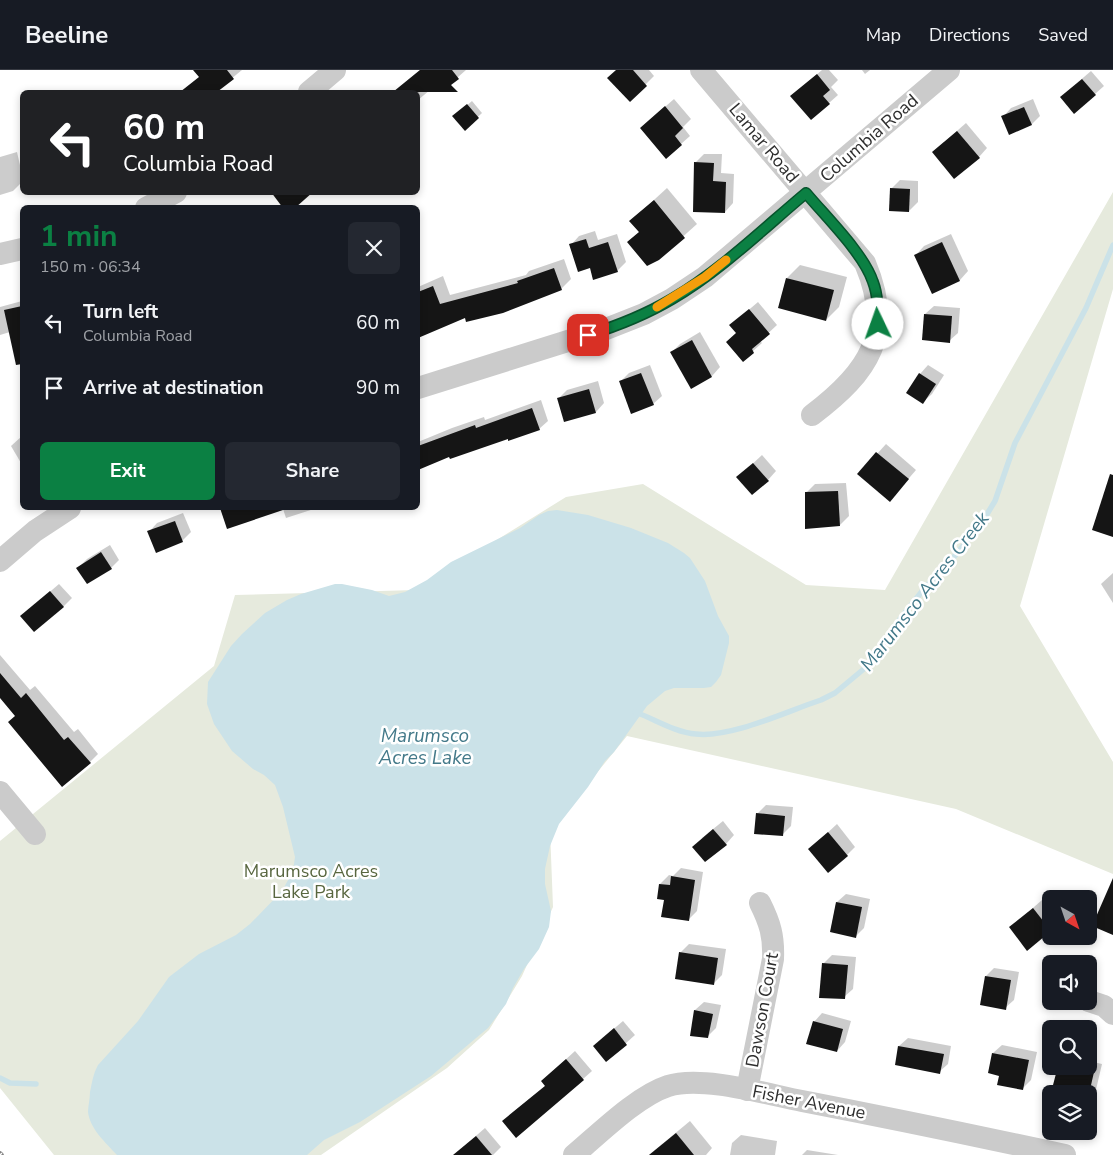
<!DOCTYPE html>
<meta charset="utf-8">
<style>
body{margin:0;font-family:"Nunito Sans",sans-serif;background:#242831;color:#f1f3f6;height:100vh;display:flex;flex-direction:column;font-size:19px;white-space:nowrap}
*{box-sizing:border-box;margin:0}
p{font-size:16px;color:#9ea1a6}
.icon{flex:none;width:28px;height:28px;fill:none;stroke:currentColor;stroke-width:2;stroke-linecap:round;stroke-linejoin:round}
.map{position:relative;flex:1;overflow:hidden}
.side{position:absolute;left:20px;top:135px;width:400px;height:305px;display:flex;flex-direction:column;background:#171b24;border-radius:8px;box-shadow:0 2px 8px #0003}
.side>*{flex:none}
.hud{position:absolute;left:20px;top:20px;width:400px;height:105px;border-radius:8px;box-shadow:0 2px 8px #0003;background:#202124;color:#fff;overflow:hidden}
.needle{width:32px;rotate:140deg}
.buttons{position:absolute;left:1042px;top:820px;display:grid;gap:10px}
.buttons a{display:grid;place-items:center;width:55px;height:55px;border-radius:8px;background:#171b24;box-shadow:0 2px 8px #0003;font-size:25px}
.pin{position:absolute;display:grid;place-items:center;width:42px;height:42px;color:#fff;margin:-21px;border-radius:10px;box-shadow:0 2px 8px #0006}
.me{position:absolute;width:55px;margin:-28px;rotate:357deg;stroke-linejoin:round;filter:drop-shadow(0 0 4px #0008)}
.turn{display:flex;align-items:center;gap:18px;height:105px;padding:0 20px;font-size:22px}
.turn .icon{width:65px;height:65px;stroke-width:2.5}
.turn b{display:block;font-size:35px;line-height:42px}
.round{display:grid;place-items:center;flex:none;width:52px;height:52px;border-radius:8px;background:#242831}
.overview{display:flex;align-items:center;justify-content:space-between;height:85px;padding:0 20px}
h1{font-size:30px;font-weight:700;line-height:38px;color:#0b8043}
.action{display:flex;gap:10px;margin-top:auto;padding:10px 20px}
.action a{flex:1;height:58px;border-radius:8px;background:#0b8043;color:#fff;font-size:20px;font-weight:700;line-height:58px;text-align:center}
.action a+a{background:#242831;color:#f1f3f6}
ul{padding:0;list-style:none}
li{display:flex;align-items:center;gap:15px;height:65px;padding:0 20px}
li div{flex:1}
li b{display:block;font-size:19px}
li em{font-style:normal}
header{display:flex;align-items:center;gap:30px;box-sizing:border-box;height:70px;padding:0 25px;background:#171b24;border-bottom:1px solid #363941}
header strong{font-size:24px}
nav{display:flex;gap:28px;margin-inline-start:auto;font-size:18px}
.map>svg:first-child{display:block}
.green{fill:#e6eadd}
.water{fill:#cbe2e8}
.shadow{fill:#0003}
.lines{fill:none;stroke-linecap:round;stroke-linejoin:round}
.stream{stroke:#cbe2e8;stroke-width:5.5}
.building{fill:#151515}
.minor{stroke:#cbcbcb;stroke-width:22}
.rail-casing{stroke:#838383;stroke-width:5.5}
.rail{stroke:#fff;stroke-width:4;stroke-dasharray:11;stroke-linecap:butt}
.route-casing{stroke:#07532c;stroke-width:12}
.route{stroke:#0b8043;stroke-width:9}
.slow{stroke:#f59e0b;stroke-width:9}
.labels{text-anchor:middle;stroke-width:5;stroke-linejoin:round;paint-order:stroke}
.street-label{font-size:18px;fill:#2e2e2e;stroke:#fff}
.park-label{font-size:18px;fill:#58663f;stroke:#fff}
.water-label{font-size:19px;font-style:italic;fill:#437989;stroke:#fff}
</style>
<header>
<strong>Beeline</strong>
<nav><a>Map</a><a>Directions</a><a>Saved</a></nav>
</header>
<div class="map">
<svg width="1113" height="1085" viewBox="0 0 1113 1085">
<rect width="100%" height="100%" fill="#fff"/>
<path class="green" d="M1113,122V219L1020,536L1113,692V804L956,739L627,666L550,760L553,837L522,906L489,960L447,998L321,1085H54L0,1018V771L214,596L235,525L416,520L566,427L643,414L806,515L885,520Z"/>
<path class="water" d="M557,440L588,445L631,458L668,473L684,483L690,488L705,511L718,546L729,566V573L721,605L716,612L711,617L704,618H674L665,621L647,636L614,682L605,691L588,717L559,754L550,776L545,799V814L551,841L549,857L539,879L524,899L513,918L506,934L488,958L431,1006L360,1052L324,1070L307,1085H117C106,1073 90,1059 88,1042C88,1036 90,1029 90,1022C92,1013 93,1004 98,995L138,951L169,907L199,884L236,865L250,854L282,821L293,801L295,787L283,737L275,715L264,705L253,699L232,681L214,654L207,634L208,612L231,576L242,564L265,543L287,530L301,524L335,514H342L372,520L389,526L405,522L427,510L451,492L520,458L539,445L548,441Z"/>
<g class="shadow">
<path d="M207,0H242L215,22H198L191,15Z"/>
<path d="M420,0H466L441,22L436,15L418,30V22H393Z"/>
<path d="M617,0H649L654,6L630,30Z"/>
<path d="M822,0H829L838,10L831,17L838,25L829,33L801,18Z"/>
<path d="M862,0H870L865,4Z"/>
<path d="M1091,1L1104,16L1095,24L1070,19Z"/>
<path d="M674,29L691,49L683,57L690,66L681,74L650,50Z"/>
<path d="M1033,29L1040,46L1032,54L1010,64L1003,47L1011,38Z"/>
<path d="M472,31L482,43L465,59L458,43Z"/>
<path d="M966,53L987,78L979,87L933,82Z"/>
<path d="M17,82L22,104V112L13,121L0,125V87Z"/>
<path d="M704,84H722L721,103L734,104L733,133L725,142L696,92Z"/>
<path d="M900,110L918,111V132L909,141L891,119Z"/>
<path d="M667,118L697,154L658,189L631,151Z"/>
<path d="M595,161L598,170L617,164L626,192L617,201L591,197L571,175L579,166Z"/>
<path d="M951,164L968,201L960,210L933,222L916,185L924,176Z"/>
<path d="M564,189L571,209L561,219L466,247L418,266V217L443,206L450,225L526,205L529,201Z"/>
<path d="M800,195L847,207L839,237L826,250L787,208Z"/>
<path d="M22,231V266L12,268L10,262L0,265V237Z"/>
<path d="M758,232L777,255L760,271L762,273L743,290L737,262L731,255Z"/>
<path d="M934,236L960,238L958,263L949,271L925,244Z"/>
<path d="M700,262L720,297L712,306L692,317L672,282L680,274Z"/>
<path d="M650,295L662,326L653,334L620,312L629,303Z"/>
<path d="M928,295L944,305L932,324L923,332L920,304Z"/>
<path d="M598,311L604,333L596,342L565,350L558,329L567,320Z"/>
<path d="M541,330L548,351L539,359L450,386L418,399V372L452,358L484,347L485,350Z"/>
<path d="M22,366V392L21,393L11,376Z"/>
<path d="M886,374L916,400L898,421L859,404Z"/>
<path d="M762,385L776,401L768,410L747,399Z"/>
<path d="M846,413L849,446L840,455L806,423L815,414Z"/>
<path d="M221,438H317L286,448L283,439L227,457Z"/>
<path d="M183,443L191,462L182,471L149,462L157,453Z"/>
<path d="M110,475L119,490L111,498H78L87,489Z"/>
<path d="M1113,503V533L1101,514Z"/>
<path d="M59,514L72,528L63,537L31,538Z"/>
<path d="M0,585L30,620L35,616L74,662L78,659L98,684L90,692L16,645L0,626Z"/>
<path d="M766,735L793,737L791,756L782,765L757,744Z"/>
<path d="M723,751L734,765L726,774L702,768Z"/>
<path d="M837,754L855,777L847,785L810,779Z"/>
<path d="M681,798L703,802L697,841L688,850L665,829L658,828L660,814L669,805L673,806Z"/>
<path d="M846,824L870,829L864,858L856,866L831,861L837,832Z"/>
<path d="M1042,830L1051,841V860L1028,879L1011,857Z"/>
<path d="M689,874L726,879L722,905L713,914L680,883Z"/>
<path d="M832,885L856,887L853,919L844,927L823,894Z"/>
<path d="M994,898L1019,902L1014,930L1005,938L986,906Z"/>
<path d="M704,932L721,935L716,958L707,967L692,965L695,940Z"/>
<path d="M822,943L851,951L845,972L837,981L814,952Z"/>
<path d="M623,951L635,965L606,991L603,968Z"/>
<path d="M908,968L951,976L948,994L939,1002L896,994L899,976Z"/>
<path d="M1002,975L1037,982L1031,1010L1022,1019L1000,1005L993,983Z"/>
<path d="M575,981L592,1001L583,1009L512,1043L546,1015L542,1011Z"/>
<path d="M1089,991L1102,994L1095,1024L1089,1031V1024L1065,1017L1059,996H1089Z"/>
<path d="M690,1051L712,1078L706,1085H649Z"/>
<path d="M485,1058L501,1077L493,1085H454Z"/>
<path d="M741,1065L777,1071L775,1085H730L732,1073Z"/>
<path d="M807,1080L838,1085H802Z"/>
</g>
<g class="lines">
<g class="stream">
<path d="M635,642C655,649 674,662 696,664C732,668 787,641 821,630L835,623L871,593L900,549L923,520L953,488L981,454L995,431L1015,373L1086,238L1113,175"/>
<path d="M0,1008L10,1013L36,1014"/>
</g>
</g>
<g class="building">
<path d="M193,0H227L234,9L217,22H180L199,7Z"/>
<path d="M420,0H452L459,9L451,15L458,22H393Z"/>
<path d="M616,0H633L647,16L630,32L607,8Z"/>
<path d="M817,4L830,20L823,26L830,34L811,50L790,26Z"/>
<path d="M1082,9L1096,25L1074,44L1060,27Z"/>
<path d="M467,34L479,48L465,61L452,46Z"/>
<path d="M665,36L683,58L675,66L682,75L666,89L640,58Z"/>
<path d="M1024,37L1032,55L1009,65L1001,46Z"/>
<path d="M957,61L980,88L954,109L932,82Z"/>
<path d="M694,92L714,93L713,111L726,112L725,143L693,142Z"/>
<path d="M890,118L910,119L909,142L889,141Z"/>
<path d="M271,122H313L295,138H283Z"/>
<path d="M654,130L685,168L659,190L647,196L627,172L639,162L629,151Z"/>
<path d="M586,169L589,178L608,172L618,202L593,210L590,198L578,202L569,174Z"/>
<path d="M942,172L960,211L932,224L914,185Z"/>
<path d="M554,198L562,220L503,243L466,252L465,248L418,268V222L433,216L440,234L518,213L517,211Z"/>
<path d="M786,208L834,220L826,251L778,238Z"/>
<path d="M22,236V294L16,295L4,240Z"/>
<path d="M749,239L770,264L752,279L754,283L743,292L726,272L736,263L729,255Z"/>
<path d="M924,244L952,246L950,273L922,270Z"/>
<path d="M692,270L712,307L691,319L670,282Z"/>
<path d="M641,303L654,335L631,344L619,311Z"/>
<path d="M919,303L936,314L923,334L906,323Z"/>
<path d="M589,319L596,343L564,352L557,328Z"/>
<path d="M532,338L540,360L508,371V369L450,389L449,387L418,400V376L475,355L476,358Z"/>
<path d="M876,382L909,409L890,432L857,404Z"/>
<path d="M753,393L769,411L752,425L736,407Z"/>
<path d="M1110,404L1113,405V467L1092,460Z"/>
<path d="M838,421L840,456L805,459V422Z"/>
<path d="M220,438H283V440L227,459Z"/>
<path d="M175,451L183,472L156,483L147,461Z"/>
<path d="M101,482L112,499L87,514L76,498Z"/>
<path d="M50,521L64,537L34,562L20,546Z"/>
<path d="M0,603L21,628L26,623L64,670L68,667L91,693L62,717L8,652L15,646L0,628Z"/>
<path d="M756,743L785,746L783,766L754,764Z"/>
<path d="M713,759L727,775L705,792L692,777Z"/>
<path d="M828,762L848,786L828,803L808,779Z"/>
<path d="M671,806L695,810L689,851L661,847L664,830L657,829L659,814L670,815Z"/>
<path d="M1113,808V865L1092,856Z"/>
<path d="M836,832L862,837L856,868L830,862Z"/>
<path d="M1033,838L1051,861L1027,881L1009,857Z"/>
<path d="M679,882L718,888L714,915L675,909Z"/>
<path d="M822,893L848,895L845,929L819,928Z"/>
<path d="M985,906L1011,910L1006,940L980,935Z"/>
<path d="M694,940L713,944L708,968L690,966Z"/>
<path d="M813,951L843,959L837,982L806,974Z"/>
<path d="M614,958L627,975L606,992L593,976Z"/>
<path d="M898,976L944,984L940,1004L895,995Z"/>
<path d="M992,983L1029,990L1023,1020L997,1015L999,1006L988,1003Z"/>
<path d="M566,989L584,1010L516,1068L502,1051L545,1016L541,1011Z"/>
<path d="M1058,996H1069L1094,1002L1089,1024H1062L1064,1018L1053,1015Z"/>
<path d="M676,1063L694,1085H649Z"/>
<path d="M476,1066L492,1085H453Z"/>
</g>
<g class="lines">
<g class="minor">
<path d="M701,0L865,193C895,264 869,302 812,345"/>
<path d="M309,22L335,0"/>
<path d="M146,138L176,122"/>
<path d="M0,184L22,179"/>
<path d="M418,318L606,259L644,244L672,229L705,207L949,0"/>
<path d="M0,491L35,461L70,438"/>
<path d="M0,722L35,764"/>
<path d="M1089,931L1104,936L1113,944"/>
<path d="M747,1020L773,889C774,866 770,853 760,833"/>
<path d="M574,1085C599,1064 637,1026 668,1016C701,1005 766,1024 802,1031C890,1048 977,1066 1065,1085"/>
</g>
<g class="rail-casing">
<path id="rail" d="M0,1084L1,1085"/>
</g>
<use href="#rail" class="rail"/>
</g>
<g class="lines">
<g class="route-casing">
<path id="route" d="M588,265C617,256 645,245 672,229C720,201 763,159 806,123C826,147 864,184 873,212C878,225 878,240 878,254"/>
</g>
<use href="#route" class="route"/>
<path class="slow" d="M657,237L705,207L726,190"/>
</g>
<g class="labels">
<g class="street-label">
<text transform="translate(869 68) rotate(-41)" y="6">Columbia Road</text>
<text transform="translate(764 73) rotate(50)" y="6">Lamar Road</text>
<text transform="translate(762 940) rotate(-80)" y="6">Dawson Court</text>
<text transform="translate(809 1032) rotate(11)" y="6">Fisher Avenue</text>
</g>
<g class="park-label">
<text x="311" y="807">Marumsco Acres<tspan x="311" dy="21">Lake Park</tspan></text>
</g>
<g class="water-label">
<text transform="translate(924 521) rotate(-52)" y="7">Marumsco Acres Creek</text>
<text x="425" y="672">Marumsco<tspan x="425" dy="22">Acres Lake</tspan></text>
</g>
</g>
</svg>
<div class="buttons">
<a><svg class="needle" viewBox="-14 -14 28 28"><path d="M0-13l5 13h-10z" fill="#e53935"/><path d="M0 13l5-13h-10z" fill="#9ea1a6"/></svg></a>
<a><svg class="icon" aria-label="sound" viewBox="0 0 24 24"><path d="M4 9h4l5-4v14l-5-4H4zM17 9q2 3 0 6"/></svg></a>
<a><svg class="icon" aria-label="search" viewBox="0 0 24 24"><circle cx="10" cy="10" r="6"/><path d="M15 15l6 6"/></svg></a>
<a><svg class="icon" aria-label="layers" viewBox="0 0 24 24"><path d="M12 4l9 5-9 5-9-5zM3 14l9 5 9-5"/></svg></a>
</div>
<div class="pin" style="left:588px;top:265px;background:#d93025"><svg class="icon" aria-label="arrive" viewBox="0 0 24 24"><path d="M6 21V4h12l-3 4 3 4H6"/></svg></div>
<svg class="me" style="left:878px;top:254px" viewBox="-20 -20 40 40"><circle r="19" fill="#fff"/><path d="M0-13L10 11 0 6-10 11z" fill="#0b8043"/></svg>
<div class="hud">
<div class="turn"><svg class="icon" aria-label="left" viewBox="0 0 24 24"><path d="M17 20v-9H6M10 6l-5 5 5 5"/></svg><div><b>60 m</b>Columbia Road</div></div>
</div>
<section class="side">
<div class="overview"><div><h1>1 min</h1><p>150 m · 06:34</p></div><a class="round"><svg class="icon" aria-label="close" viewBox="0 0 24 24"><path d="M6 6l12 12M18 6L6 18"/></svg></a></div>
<ul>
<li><svg class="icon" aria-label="left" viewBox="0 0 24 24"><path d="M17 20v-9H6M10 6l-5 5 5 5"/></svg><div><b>Turn left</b><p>Columbia Road</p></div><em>60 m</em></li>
<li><svg class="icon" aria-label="arrive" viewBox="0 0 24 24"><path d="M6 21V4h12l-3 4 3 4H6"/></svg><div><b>Arrive at destination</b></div><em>90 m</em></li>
</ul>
<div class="action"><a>Exit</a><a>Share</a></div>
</section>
</div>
